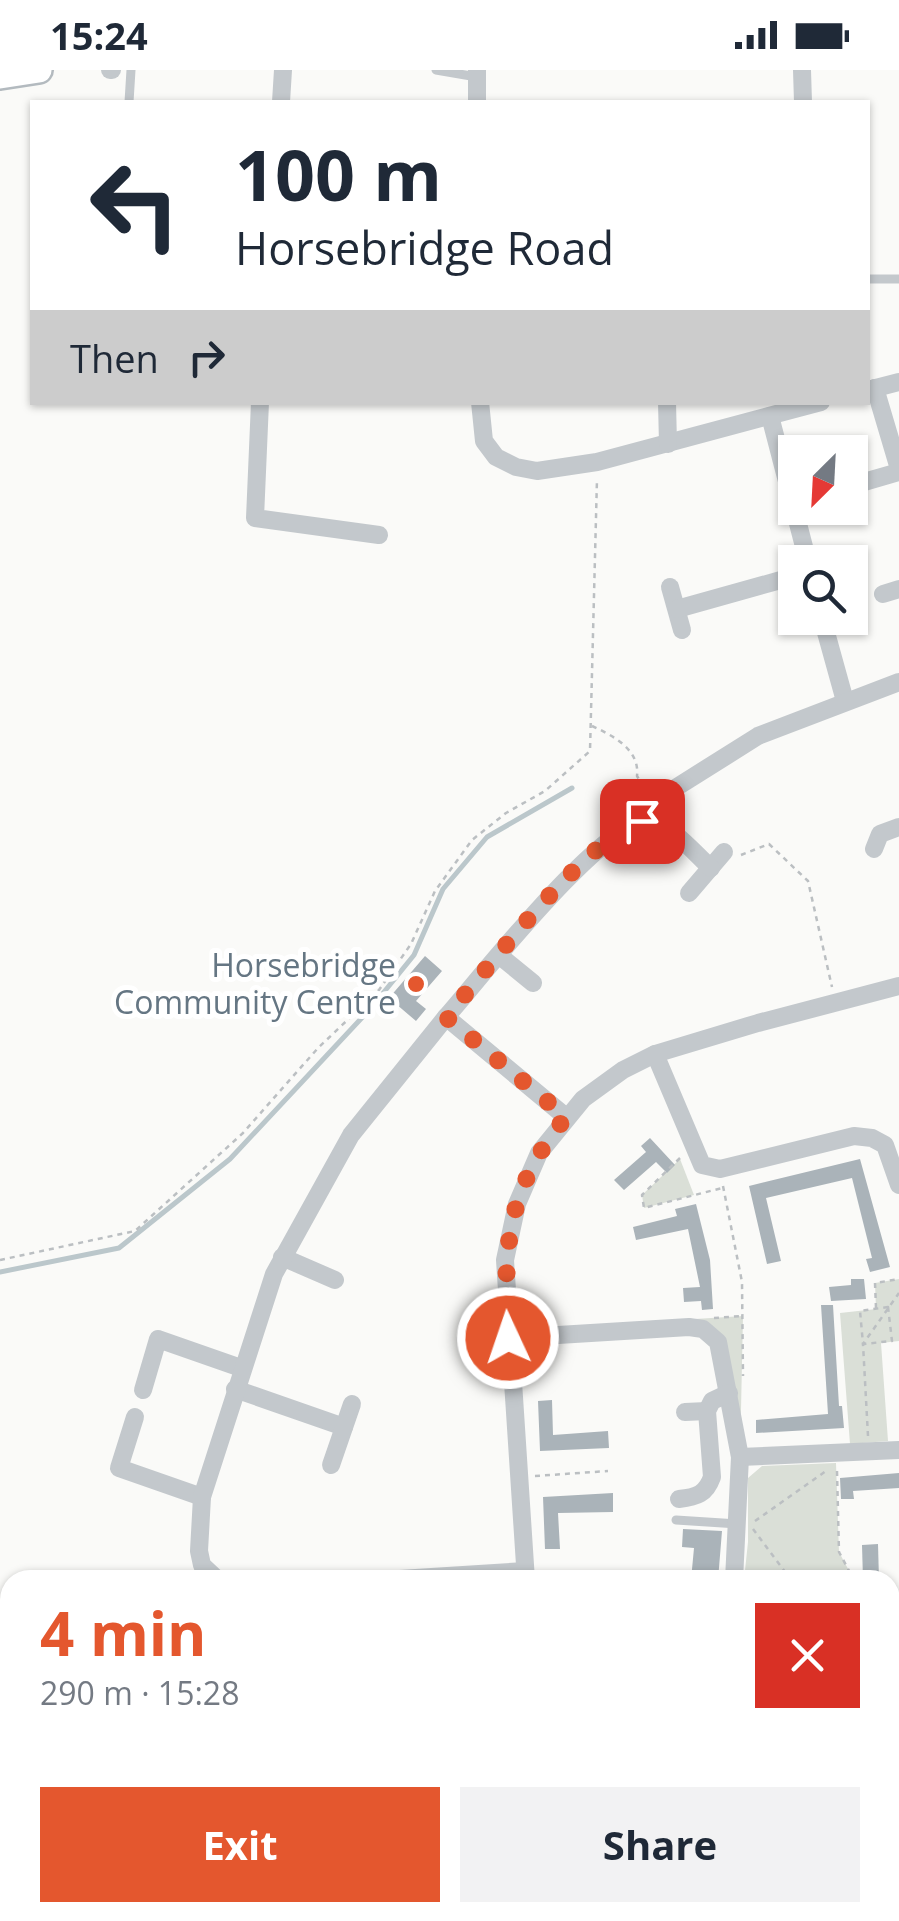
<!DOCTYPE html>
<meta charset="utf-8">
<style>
body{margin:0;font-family:"Open Sans",sans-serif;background:#f2f2f3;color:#1f2937;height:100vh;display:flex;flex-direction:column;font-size:38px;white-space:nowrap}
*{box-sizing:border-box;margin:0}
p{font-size:32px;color:#747a83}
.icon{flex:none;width:55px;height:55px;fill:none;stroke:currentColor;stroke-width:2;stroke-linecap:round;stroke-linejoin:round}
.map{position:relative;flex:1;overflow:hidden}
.details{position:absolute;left:0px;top:1500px;width:900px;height:352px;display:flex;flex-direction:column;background:#fff;border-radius:30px 30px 0 0;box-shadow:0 2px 8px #0004}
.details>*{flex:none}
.banner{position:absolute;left:30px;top:30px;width:840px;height:305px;border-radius:0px;box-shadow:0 2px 8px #0004;background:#fff;color:#1f2937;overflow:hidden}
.needle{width:65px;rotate:204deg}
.tools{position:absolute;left:778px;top:365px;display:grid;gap:20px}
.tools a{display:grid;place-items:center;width:90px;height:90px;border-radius:0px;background:#fff;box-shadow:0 2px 8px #0004;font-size:50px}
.pin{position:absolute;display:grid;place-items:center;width:85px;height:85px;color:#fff;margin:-42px;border-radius:20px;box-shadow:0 5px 15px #0006}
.me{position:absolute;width:110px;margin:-55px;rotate:357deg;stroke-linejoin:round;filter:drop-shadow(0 0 8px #0008)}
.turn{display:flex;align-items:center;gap:35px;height:210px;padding:0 40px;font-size:45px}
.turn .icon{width:130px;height:130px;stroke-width:2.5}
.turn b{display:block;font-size:70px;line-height:85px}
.then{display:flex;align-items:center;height:95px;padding:0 40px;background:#0003;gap:20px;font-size:38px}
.round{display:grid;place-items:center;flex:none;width:105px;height:105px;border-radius:0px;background:#f2f2f3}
.head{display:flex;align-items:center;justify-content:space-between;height:170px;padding:0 40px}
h1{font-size:60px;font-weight:700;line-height:75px;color:#e4572e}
.button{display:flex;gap:20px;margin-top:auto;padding:20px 40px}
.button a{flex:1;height:115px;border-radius:0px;background:#e4572e;color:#fff;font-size:40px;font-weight:700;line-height:115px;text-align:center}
.button a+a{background:#f2f2f3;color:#1f2937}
.status{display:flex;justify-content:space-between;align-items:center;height:70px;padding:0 50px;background:#fff;direction:ltr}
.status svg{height:28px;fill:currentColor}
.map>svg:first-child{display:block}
.green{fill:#dadfd7}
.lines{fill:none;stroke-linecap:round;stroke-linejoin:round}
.stream{stroke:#bbc7cb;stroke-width:5}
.building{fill:#aab3b9}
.secondary-casing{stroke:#b3babf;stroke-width:30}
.path{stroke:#bbbfc2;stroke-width:2.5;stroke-dasharray:5 5;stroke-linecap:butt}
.service{stroke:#c3c8cc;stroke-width:9}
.minor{stroke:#c3c8cc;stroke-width:18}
.secondary{stroke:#fff;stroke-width:25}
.route{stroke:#e4572e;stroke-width:18;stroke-dasharray:0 32.4}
.poi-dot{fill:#e4572e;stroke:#fff;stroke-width:4}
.labels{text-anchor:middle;stroke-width:10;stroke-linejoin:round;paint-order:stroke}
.poi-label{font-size:32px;fill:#657683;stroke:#fff;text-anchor:end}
</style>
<div class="status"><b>15:24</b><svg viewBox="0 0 49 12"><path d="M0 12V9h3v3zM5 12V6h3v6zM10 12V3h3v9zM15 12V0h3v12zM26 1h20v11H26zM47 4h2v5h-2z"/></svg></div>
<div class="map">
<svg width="899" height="1851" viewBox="0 0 899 1851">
<rect width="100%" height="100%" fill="#fafaf8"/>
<g class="green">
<path d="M680,1089L694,1125L644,1138L642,1125Z"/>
<path d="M899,1209V1271L881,1273L888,1371L850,1374L840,1243L876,1239L875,1213Z"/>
<path d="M743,1246L740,1387L723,1273L695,1249Z"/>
<path d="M836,1393L839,1482L854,1510H744L748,1472V1408L762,1396Z"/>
</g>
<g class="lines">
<path class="stream" d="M0,1202L119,1178L230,1089L371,938L414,885L443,819L487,767L572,718"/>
</g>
<g class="building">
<path d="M425,886L442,901L416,931L426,939L416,951L389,928Z"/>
<path d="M650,1068L675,1095L667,1103L656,1092L624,1120L614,1110L646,1082L641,1076Z"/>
<path d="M860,1089L890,1197L870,1202L866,1189L872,1188L852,1108L766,1128L781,1191L767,1194L749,1116Z"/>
<path d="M696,1134L710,1190L713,1239L702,1240L701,1231L684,1232L683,1218L700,1217L688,1159L636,1170L633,1157L677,1146L675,1139Z"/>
<path d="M851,1209H864L866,1229L831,1231L829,1217L851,1215Z"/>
<path d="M821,1235H833L839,1336H842L844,1358L756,1363V1350L828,1344Z"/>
<path d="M552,1330L553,1365L608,1361L609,1378L540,1381L538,1331Z"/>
<path d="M899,1403V1418L853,1421L854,1429H841L840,1408Z"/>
<path d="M613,1423V1442L558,1443L560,1479H545L543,1427Z"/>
<path d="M683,1459L722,1461L718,1510H691L694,1478L682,1477Z"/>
<path d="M878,1474L879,1510H863L862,1475Z"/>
</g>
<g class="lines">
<g class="secondary-casing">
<path id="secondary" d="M0,6L39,0"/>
</g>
<g class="path">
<path d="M592,656C614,666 640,680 637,706L655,735"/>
<path d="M741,785L769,774L808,811L832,917"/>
<path d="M680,1088L642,1125L644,1138L722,1118"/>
<path d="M723,1116L742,1212L743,1306"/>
<path d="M0,1190L135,1161L243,1063L318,978L379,920L411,874L435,821L472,770L506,743L545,721L590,681L597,409"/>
<path d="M888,1237L892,1271L863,1274L860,1241Z"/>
<path d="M876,1238L875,1213L899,1209"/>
<path d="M714,1248L741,1246"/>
<path d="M868,1366L863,1274L899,1223"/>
<path d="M837,1401L839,1482L854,1510"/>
<path d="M535,1406L608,1401"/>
<path d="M755,1451L826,1401"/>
<path d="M753,1459L791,1510"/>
<path d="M601,1842L602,1851"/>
<path d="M740,1849L757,1842"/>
<path d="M610,1851L651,1842"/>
</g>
<g class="service">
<path d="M436,0L477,7"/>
<path d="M129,32L131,0"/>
<path d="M868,209H899"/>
<path d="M676,1450L738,1454"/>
<path d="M890,1637L899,1639"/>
<path d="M890,1684L899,1663"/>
<path d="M815,1851L819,1842"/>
</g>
<g class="minor">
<path d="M110,0H112"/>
<path d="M477,0V32"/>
<path d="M802,0L803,32"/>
<path d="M281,32L283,0"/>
<path d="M875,318L899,399"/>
<path d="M868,320L899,312"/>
<path d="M260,332L255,448L379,465"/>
<path d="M480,332L484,371L496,387L516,397L537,401L597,392L821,332"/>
<path d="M667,332L668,374"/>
<path d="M770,346L808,492"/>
<path d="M864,412L899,402"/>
<path d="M670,517L682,560"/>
<path d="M883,524L899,519"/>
<path d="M677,539L795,506"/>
<path d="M822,548L845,631"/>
<path d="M669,722L758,666L899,612"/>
<path d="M874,779L880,764L899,757"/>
<path d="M689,823L724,782"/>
<path d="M500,886L533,913"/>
<path d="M446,947C478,911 607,745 650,751C671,754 695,784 711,798"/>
<path d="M655,984L702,1095L720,1099L854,1066L872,1068L885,1075L899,1115"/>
<path d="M282,1187L335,1210"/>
<path d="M509,1268L689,1257L703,1259L718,1272L740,1387L734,1510"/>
<path d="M235,1319L344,1357"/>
<path d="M143,1320L158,1269L241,1298"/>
<path d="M685,1342L707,1341"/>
<path d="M135,1347L119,1398L202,1427"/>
<path d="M740,1387L899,1380"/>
<path d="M331,1395L352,1334"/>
<path d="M679,1429C697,1427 706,1424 712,1407L707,1341L712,1331L729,1323"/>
<path d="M218,1510L202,1495L199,1481L202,1427L274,1204L351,1065L446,947L566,1047"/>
<path d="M384,1510L525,1501"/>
<path d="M526,1510L505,1190L517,1134L539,1083L583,1029L623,1000L655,984L758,953L899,916"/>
<path d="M268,1842L269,1851"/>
<path d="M448,1842L449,1851"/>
<path d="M721,1842L725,1851"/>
<path d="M887,1851L899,1825"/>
</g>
<use href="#secondary" class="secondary"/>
</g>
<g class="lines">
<path class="route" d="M508,1268C503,1178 506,1119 566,1047L446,947C489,898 585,769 642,751"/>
</g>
<circle class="poi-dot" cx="416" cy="914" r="10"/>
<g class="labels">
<g class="poi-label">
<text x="396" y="907">Horsebridge<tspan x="396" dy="37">Community Centre</tspan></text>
</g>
</g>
</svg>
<div class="tools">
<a><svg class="needle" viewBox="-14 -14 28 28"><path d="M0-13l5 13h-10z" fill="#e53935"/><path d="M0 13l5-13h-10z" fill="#747a83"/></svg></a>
<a><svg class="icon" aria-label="search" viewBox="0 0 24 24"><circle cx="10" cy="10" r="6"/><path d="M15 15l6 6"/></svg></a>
</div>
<div class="pin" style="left:642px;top:751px;background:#d93025"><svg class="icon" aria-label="arrive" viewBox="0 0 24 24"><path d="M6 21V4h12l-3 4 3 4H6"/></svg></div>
<svg class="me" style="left:508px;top:1268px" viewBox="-20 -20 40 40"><circle r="17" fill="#e4572e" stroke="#fff" stroke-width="3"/><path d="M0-11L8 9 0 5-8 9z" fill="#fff"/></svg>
<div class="banner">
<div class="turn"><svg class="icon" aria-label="left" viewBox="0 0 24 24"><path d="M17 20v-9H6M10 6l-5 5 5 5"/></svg><div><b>100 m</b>Horsebridge Road</div></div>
<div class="then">Then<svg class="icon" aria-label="right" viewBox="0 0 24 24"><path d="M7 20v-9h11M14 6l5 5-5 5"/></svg></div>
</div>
<section class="details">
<div class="head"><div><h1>4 min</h1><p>290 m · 15:28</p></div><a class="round" style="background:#d93025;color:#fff"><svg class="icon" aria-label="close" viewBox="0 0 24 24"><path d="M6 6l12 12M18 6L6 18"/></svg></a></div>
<div class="button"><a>Exit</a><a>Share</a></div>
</section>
</div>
